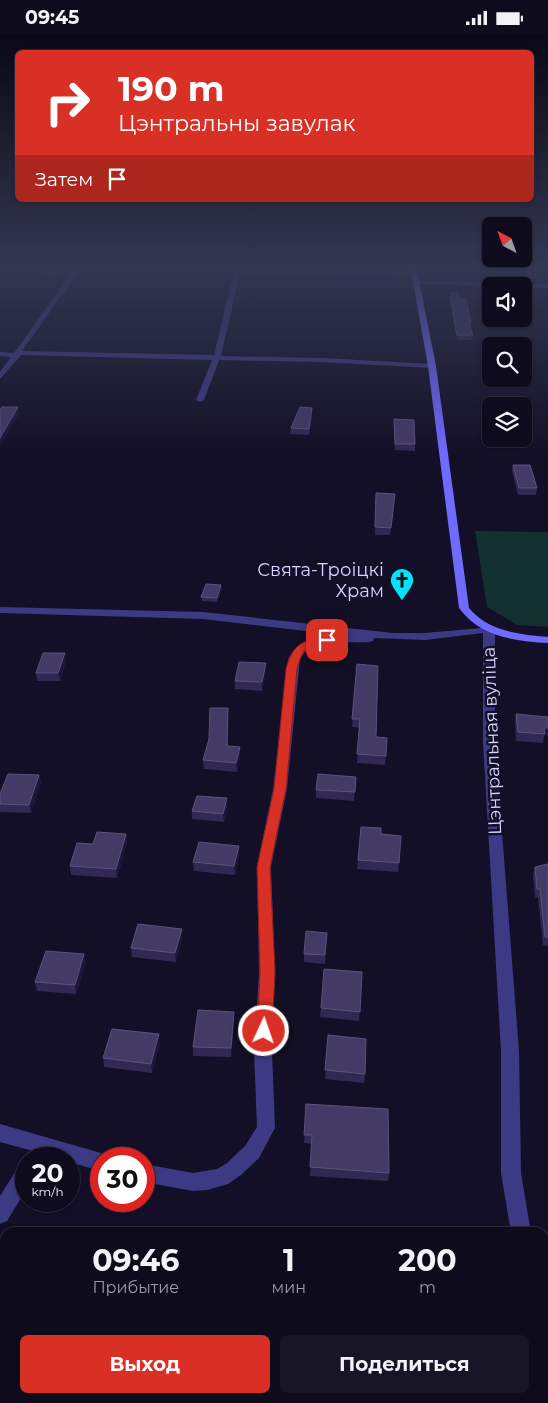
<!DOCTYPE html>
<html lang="ru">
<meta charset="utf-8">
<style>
body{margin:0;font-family:Montserrat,sans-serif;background:#171425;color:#f1f3f6;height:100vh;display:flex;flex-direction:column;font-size:19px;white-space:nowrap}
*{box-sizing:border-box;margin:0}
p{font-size:16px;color:#9b9ba3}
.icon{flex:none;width:28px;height:28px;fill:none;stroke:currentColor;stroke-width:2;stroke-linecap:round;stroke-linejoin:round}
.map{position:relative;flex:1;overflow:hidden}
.side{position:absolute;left:0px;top:1192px;width:549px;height:176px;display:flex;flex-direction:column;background:#0e0b1c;border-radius:15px 15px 0 0;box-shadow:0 1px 4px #0004,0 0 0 1px #2e2b3b}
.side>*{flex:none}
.top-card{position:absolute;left:15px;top:15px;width:519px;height:152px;border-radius:8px;box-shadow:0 1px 4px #0004,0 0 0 1px #2e2b3b;background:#d93025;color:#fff;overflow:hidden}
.needle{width:32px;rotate:319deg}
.fabs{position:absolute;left:482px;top:182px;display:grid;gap:10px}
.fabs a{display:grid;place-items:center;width:50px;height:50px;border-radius:8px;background:#0e0b1c;box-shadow:0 1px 4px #0004,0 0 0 1px #2e2b3b;font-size:25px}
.speed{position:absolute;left:15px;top:1112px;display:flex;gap:10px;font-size:25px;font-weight:700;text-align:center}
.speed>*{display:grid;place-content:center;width:65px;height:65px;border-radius:50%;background:#0e0b1c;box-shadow:0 1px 4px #0004,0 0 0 1px #2e2b3b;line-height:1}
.speed small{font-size:12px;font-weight:400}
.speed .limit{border:8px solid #d22;background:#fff;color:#111}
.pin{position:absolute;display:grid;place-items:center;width:42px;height:42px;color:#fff;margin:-21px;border-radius:10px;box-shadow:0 2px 8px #0006}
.me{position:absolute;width:55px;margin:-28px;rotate:3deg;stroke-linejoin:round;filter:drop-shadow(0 0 4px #0008)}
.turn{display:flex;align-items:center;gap:18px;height:105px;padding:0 20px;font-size:22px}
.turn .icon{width:65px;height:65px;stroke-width:2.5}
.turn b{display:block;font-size:35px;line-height:42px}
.then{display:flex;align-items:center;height:48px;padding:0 20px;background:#0003;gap:10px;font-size:19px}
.eta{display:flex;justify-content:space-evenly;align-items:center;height:85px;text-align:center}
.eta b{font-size:30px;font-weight:700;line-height:35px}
.cta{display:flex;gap:10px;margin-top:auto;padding:10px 20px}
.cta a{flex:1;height:58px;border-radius:8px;background:#d93025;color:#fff;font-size:20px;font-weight:700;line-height:58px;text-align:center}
.cta a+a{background:#171425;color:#f1f3f6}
.status{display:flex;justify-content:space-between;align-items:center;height:35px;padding:0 25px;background:#0e0b1c;direction:ltr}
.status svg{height:14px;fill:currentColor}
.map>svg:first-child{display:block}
.green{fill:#12302f}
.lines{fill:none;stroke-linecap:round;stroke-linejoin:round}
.street{fill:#3d3a85;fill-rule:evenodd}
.secondary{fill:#6f6bff;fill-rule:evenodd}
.wall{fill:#312854}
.shaded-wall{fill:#1d163a}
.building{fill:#433a66;stroke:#5a527e}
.route{fill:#d93025;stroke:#8d1f18}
.labels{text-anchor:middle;stroke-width:5;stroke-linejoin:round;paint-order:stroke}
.poi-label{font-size:18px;fill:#d9d4ff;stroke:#130f26;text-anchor:end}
.street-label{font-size:18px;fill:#d9d4ff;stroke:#130f26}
</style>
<div class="status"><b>09:45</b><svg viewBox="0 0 49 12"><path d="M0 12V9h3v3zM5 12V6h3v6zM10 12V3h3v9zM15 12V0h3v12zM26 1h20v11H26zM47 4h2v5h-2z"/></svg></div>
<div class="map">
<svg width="548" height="1368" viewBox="0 0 548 1368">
<rect width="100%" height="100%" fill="#130f26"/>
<path class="green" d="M475,496L548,497V592L517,590L487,572Z"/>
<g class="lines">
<g class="street">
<path d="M77,230H83L22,316L214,320L234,236L236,230H242L241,234L415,237L418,239L415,241L240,238L221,321L322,323L432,329L436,331L432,333L322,327L219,325L204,365L200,367L196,365L212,325L21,320L0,344V337L11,322L0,321V317L14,318Z"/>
<path d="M417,246L548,249V253L415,249Z"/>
<path d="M0,572L203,577L393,598H425L493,592L495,594V707L519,1016L521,1138L531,1198H511L501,1138V1016L483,707V598L425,605L374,603L373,606L369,607C346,609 313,600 300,624L287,754L271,832L275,937L272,1016L275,1093L259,1123L241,1140L228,1149L207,1155L193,1156L144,1147V1129L193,1138L217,1134L227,1128L245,1111L257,1092L254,1016L259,937L257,832L273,754L288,624C302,599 324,601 349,601L203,584L0,578Z"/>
<path d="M0,1089L101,1118L108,1121L109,1124H101V1136L69,1127V1124H34L37,1117L0,1107Z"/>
<path d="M26,1129V1155L7,1186L0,1189V1161L19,1131Z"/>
<path d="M544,1338L548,1339V1368H536L535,1364H544Z"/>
</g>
<path class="secondary" d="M410,230H416L436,331L469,573C489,597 519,599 548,602V608C514,606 480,602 459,573L428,331Z"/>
</g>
<g class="wall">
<path d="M45,230H66L52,246L43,238V233Z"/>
<rect x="265" y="230" width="18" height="3"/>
<rect x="321" y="230" width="15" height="4"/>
<path d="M450,259L460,264L471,287V292H470L473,300L472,305H457L450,264Z"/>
<path d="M312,373V379L309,400L290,399L291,393Z"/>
<path d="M394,384L415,409V416L395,415Z"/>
<path d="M513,430L537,453L536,460H518L512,436Z"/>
<path d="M376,458L395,459L390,500H375Z"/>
<path d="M222,554L217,567L202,566L201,562Z"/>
<path d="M66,626L60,646H37L36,638Z"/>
<path d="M357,629L376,702L387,703L385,730L357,728L360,693L352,692Z"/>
<path d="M266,636L262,656L235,654V646Z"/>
<path d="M228,673V711L240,721L237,737L204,734L203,725Z"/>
<path d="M516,679L548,701H544L543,708L516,706L515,688Z"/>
<path d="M39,740L41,748L31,778L0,777V759Z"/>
<path d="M356,742L354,766L316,763V755Z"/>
<path d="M228,772L224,787L192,784V776Z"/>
<path d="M361,792L399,828L398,837L357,834Z"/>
<path d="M126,799L127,807L117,843L71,840L70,831Z"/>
<path d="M239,811V820L235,840L194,836L193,827Z"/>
<path d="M548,829V911L543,910L538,863L535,862L533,840L535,832Z"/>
<path d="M182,894V902L176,927L132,922L131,913Z"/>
<path d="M327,898L325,929L304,927V919Z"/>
<path d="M84,919L86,928L76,959L37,956L35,947Z"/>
<path d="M362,937L359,986L320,982L321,973Z"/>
<path d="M234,985L231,1022L193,1021V1012Z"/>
<path d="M328,1000L365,1039L364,1048L325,1044Z"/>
<path d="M160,1008L152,1038L104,1032L103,1023Z"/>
<path d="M306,1069L389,1138L388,1146L310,1141L312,1109L304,1108Z"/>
</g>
<g class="shaded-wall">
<path d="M61,230H66L52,246V240Z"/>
<path d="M18,372L19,379L0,412V403Z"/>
<path d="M312,373V379L309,400V394Z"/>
<path d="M221,550L222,554L217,567V563Z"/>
<path d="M65,618L66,626L60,646L58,638Z"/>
<path d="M266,628V636L262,656V647Z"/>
<rect x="544" y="693" width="4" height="8"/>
<path d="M240,712V721L237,737L236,728Z"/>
<path d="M39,740L41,748L31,778L29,770Z"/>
<path d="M227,763L228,772L224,787L223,779Z"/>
<path d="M126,799L127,807L117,843L116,834Z"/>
<path d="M239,811V820L235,840L234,831Z"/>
<path d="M182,894V902L176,927L175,918Z"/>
<path d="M84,919L86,928L76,959L75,950Z"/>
<path d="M234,977V985L231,1022V1013Z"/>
<path d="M159,999L160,1008L152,1038L151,1029Z"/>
</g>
<g class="building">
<path d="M45,230H61L52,240L43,233Z"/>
<path d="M457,257L460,264H466L471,287H468L473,300H457L450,259Z"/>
<path d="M2,372H18L0,403V375Z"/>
<path d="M300,372L312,373L309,394L291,393Z"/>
<path d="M394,384L414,385L415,409H395Z"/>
<path d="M513,430H530L537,453H519Z"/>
<path d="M376,458L395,459L391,493L375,492Z"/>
<path d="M206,549L221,550L217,563L201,562Z"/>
<path d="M43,618H65L58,638H36Z"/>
<path d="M239,627L266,628L262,647L235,646Z"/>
<path d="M357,629L378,631L376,702L387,703L386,721L357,719L360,684H352Z"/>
<path d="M210,673H228L227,711L240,712L236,728L203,725L209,704Z"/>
<path d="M516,679L548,682V693H544L545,699L518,697Z"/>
<path d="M8,739L39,740L29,770L0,769V759Z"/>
<path d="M318,739L356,742L355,757L316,755Z"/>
<path d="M197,761L227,763L223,779L192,776Z"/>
<path d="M361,792L381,793V799L401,801L399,828L358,825Z"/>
<path d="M97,797L126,799L116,834L70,831L77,808L93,809Z"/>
<path d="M199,807L239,811L234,831L193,827Z"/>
<path d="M547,829H548V902H545L540,854H537L535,832Z"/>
<path d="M138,889L182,894L175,918L131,913Z"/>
<path d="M306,896L327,898L325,920L304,919Z"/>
<path d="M46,916L84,919L75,950L35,947Z"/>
<path d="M324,934L362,937L360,977L321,973Z"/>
<path d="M198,975L234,977L231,1013L193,1012Z"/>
<path d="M112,994L159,999L151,1029L103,1023Z"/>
<path d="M328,1000L366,1004L365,1039L325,1035Z"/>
<path d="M306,1069L388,1074L389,1138L310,1132L312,1100H304Z"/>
</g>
<linearGradient id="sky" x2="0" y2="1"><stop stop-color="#0a0815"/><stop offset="0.55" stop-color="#333752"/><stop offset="1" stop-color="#333752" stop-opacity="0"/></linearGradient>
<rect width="548" height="421" fill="url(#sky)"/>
<path class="route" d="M327,602L333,605L331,607C310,612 303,610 297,634L286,754L270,832L275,937L272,996L270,1001L264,1003L259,1001L257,996L260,937L257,832L274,754L286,634C293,608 303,605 327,602Z"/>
<defs>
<g id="church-pin" transform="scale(1.25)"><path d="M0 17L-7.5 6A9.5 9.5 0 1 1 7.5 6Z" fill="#00e5ff" stroke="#130f26"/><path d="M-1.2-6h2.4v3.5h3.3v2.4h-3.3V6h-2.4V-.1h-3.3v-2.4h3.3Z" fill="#111"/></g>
</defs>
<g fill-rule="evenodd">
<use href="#church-pin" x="402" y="545"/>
</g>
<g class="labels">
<g class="poi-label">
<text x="384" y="541">Свята-Троіцкі<tspan x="384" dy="21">Храм</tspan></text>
</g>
<g class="street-label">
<text transform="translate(492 706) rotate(-92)" y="6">Цэнтральная вуліца</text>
</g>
</g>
</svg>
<div class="fabs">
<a><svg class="needle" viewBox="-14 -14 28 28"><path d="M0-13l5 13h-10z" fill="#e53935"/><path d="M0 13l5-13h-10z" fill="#9b9ba3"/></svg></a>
<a><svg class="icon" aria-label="sound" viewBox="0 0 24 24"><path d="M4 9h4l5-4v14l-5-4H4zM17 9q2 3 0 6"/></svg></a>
<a><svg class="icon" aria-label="search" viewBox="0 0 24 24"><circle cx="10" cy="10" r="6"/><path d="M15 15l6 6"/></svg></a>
<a><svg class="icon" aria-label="layers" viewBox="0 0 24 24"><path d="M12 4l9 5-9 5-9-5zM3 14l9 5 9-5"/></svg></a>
</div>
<div class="speed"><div>20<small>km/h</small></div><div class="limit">30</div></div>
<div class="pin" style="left:327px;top:605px;background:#d93025"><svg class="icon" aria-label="arrive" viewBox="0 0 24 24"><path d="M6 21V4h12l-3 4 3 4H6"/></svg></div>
<svg class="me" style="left:264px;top:996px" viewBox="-20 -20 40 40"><circle r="17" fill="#d93025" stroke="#fff" stroke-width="3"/><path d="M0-11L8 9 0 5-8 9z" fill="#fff"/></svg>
<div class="top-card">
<div class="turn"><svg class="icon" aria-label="right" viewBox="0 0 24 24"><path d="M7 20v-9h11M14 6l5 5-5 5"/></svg><div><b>190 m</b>Цэнтральны завулак</div></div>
<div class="then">Затем<svg class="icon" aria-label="arrive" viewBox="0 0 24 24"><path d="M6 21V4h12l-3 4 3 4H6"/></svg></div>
</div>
<section class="side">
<div class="eta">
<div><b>09:46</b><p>Прибытие</p></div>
<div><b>1</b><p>мин</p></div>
<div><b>200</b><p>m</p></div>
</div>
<div class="cta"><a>Выход</a><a>Поделиться</a></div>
</section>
</div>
